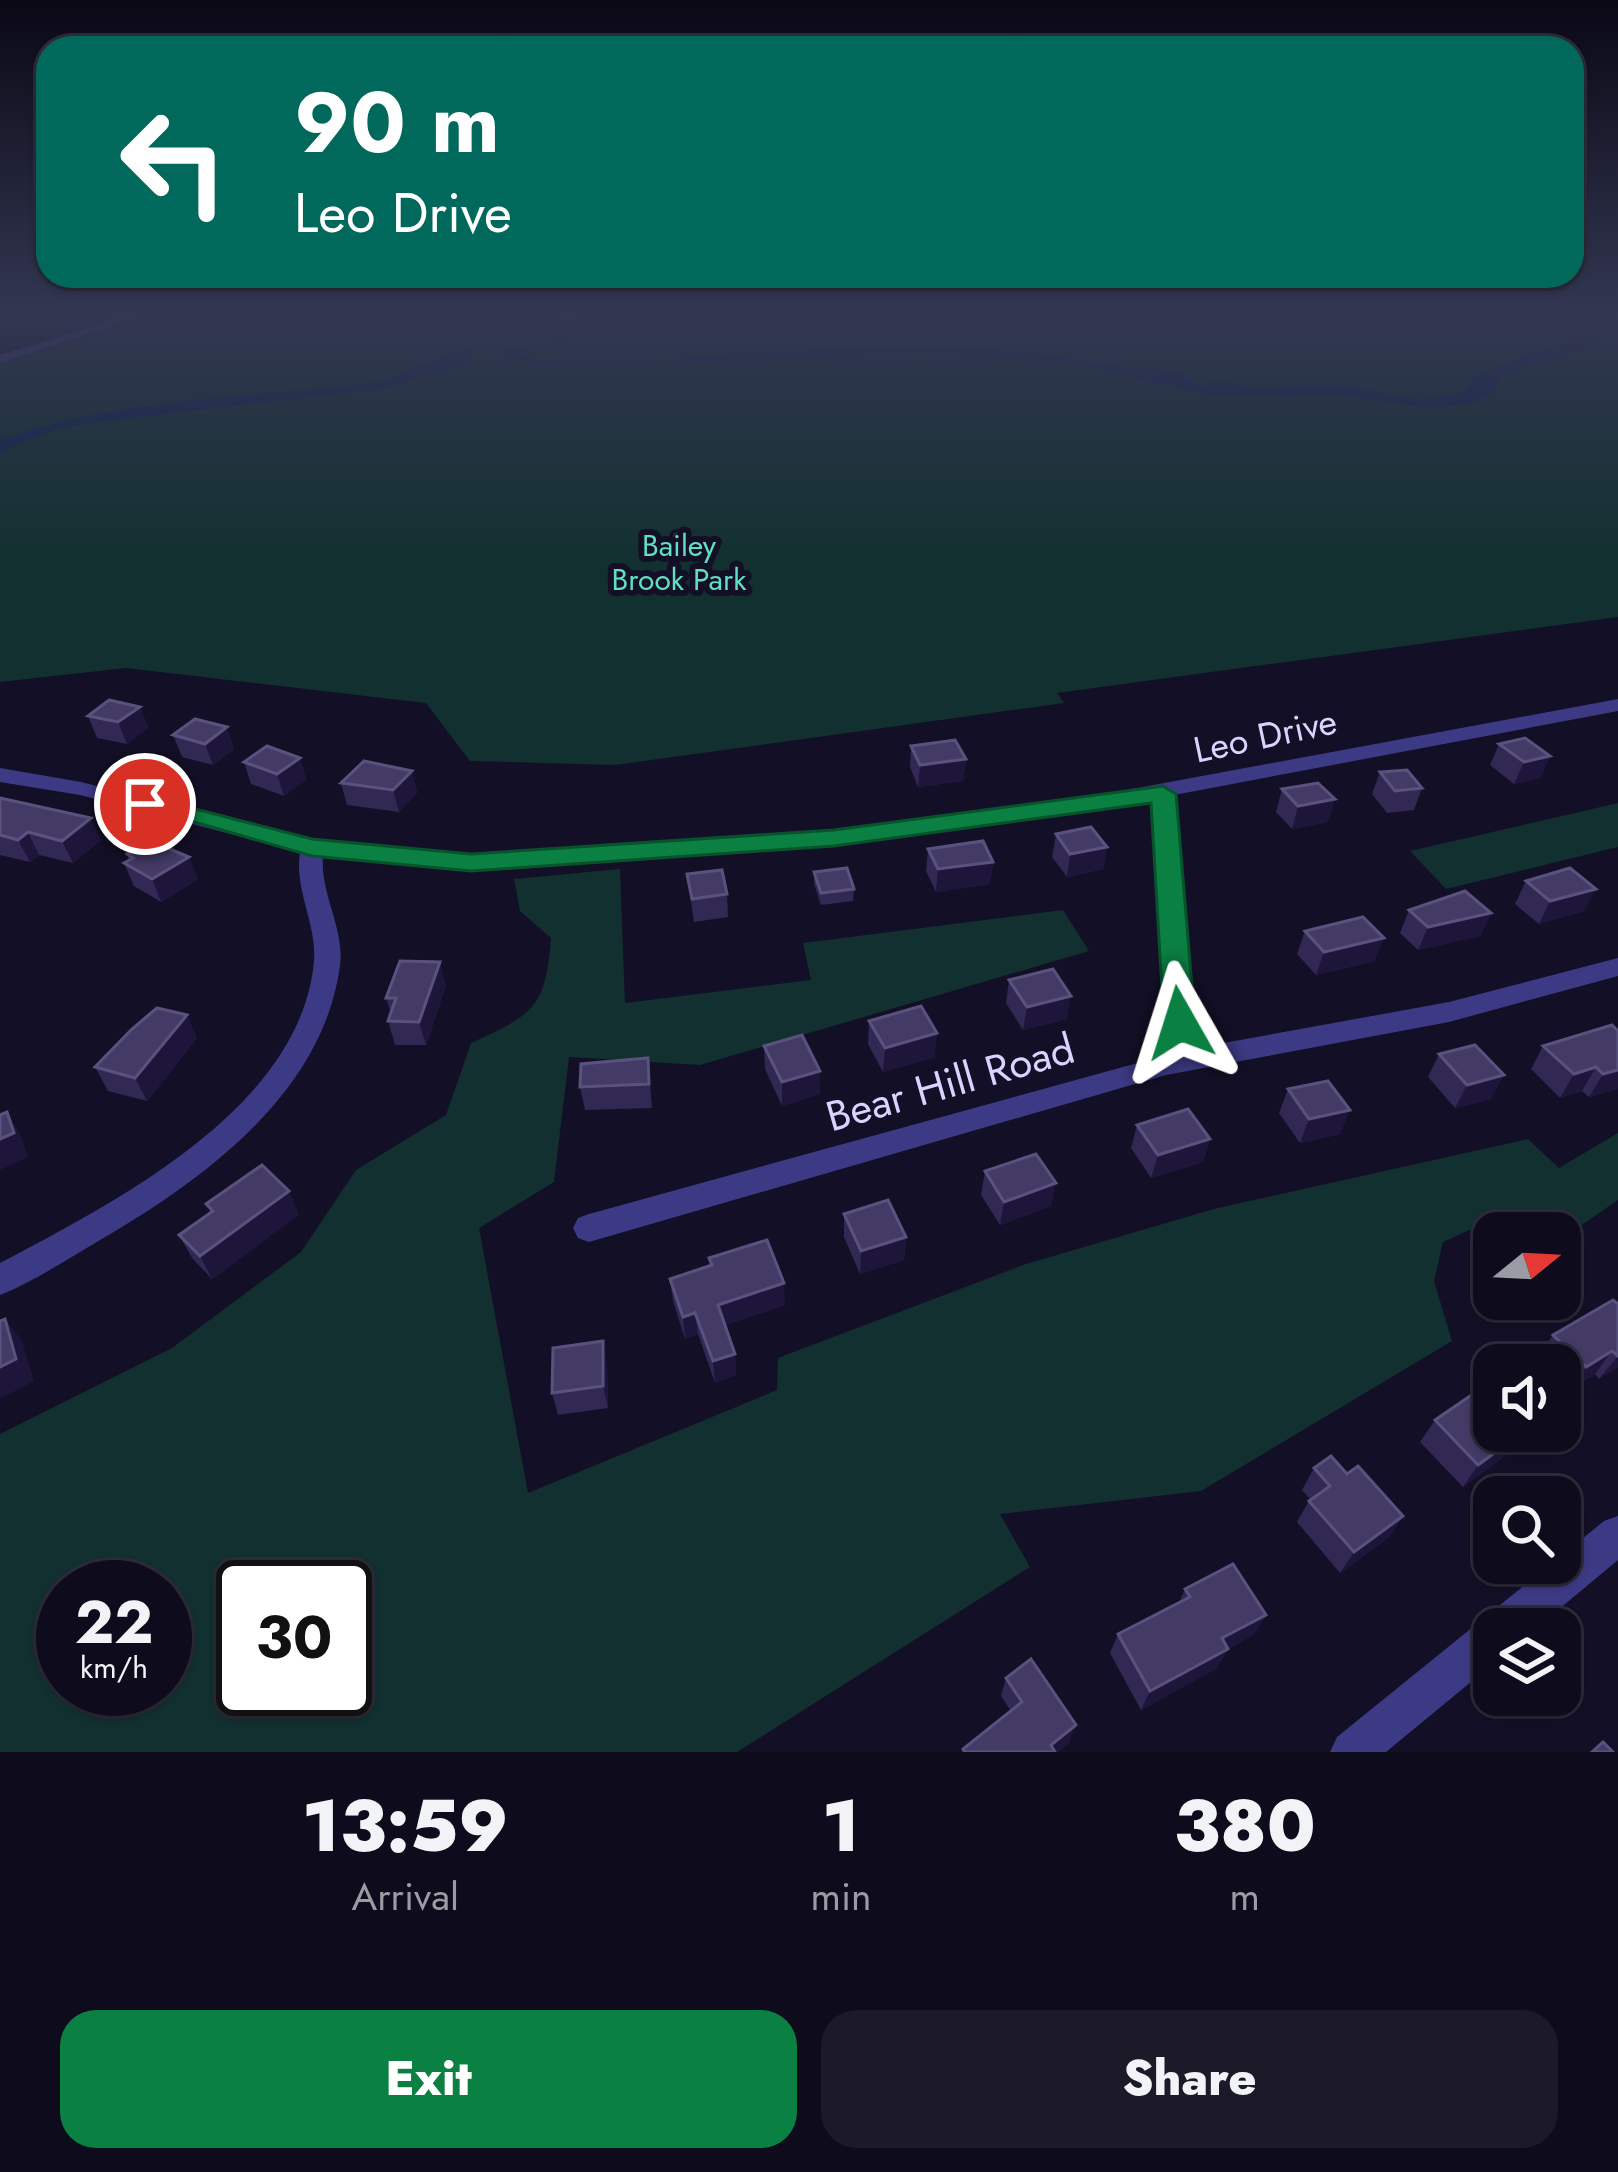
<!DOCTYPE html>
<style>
body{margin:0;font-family:Jost,sans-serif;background:#1c1929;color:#f1f3f6;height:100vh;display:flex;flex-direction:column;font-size:45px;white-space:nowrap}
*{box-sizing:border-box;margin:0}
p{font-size:39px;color:#9b9ba3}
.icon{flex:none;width:66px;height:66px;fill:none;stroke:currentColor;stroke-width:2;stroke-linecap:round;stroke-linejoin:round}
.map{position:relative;height:1752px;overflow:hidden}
.details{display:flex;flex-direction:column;background:#0e0b1c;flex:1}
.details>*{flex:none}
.hud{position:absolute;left:36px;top:36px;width:1548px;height:252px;border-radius:36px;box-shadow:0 3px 9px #0004,0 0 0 3px #2e2b3b;background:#00695c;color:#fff;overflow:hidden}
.needle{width:78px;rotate:72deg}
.controls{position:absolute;left:1473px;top:1212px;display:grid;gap:24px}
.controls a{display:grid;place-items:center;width:108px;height:108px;border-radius:24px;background:#0e0b1c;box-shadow:0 3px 9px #0004,0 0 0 3px #2e2b3b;font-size:60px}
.speed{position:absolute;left:36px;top:1560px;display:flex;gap:24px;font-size:60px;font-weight:700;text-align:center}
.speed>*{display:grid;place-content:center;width:156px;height:156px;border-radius:50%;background:#0e0b1c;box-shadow:0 3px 9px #0004,0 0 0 3px #2e2b3b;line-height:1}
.speed small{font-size:30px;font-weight:400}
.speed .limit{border:6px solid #111;border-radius:18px;background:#fff;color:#111}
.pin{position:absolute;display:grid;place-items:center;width:102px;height:102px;color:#fff;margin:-51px;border:6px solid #fff;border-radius:50%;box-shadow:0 3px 12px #0007}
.me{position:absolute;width:132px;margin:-66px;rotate:354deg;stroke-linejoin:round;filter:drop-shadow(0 0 9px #0008)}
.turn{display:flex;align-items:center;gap:42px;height:252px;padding:0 60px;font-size:54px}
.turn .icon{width:156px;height:156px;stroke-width:2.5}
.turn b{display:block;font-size:84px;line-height:102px}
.eta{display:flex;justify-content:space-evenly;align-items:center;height:204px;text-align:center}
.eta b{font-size:72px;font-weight:800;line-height:84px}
.button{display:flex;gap:24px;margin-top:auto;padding:24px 60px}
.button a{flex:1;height:138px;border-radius:36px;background:#0b8043;color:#fff;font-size:48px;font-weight:800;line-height:138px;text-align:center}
.button a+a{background:#1c1929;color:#f1f3f6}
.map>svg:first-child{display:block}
.green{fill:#12302f;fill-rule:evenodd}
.water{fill:#0c2248}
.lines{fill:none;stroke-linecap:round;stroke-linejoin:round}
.stream{stroke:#0c2248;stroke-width:4.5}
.street{fill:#3d3a85;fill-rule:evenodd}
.wall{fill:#312854}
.shaded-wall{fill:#1d163a}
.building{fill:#433a66;stroke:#5a527e;stroke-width:3}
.route{fill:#0b8043;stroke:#07532c;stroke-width:3}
.labels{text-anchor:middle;stroke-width:12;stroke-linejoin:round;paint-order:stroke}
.far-park-label{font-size:30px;fill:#5fe0c0;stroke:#130f26}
.street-label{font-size:36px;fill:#d9d4ff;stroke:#130f26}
.near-street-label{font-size:42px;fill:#d9d4ff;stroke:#130f26}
</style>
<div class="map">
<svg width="1618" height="1752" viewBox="0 0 1618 1752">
<rect width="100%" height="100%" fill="#130f26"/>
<g class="green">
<path d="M151,317H1618V617L1057,693L1064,703L615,765L470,761L426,703L126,668L0,682V363Z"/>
<path d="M1618,803V847L1446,889L1410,851Z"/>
<path d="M620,869L625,1003L811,980L803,943L1063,910L1089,951L700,1065L569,1057L554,1182L479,1228L528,1493L777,1390L778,1358L1026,1264L1214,1209L1528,1139L1559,1168L1618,1133V1200L1560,1240V1233L1476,1227L1443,1242L1434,1281L1452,1341L1201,1491L1000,1514L1030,1567L737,1752H0V1434L172,1348L301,1252L356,1170L446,1115L471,1043C532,1015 546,1009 551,938L520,911L514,879ZM63,1587H165V1689H63ZM243,1587H345V1689H243Z"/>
</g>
<g class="water">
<path d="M1591,342L1618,352C1571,342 1540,364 1498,377V387L1473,404L1429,408L1338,395H1217L1136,380L1098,365L1177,371L1200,386L1221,380L1247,388L1341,385L1420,400L1467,391L1474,376L1554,345Z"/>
<path d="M480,346L509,348L536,360L690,359L529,366L504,351H473L469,364L386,388L89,423L53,430L0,452V440C116,399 240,398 361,384C405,379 435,354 480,346Z"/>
</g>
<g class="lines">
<g class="stream">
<path d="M512,352L550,346L569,332L557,322L571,317"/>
<path d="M685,359C833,354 977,336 1123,372"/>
</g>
<g class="street">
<path d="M123,317H141L0,363V355Z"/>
<path d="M1618,699V711L1174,795L1191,1011L1207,1046L1449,1002L1618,958V976L1449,1022L1166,1075L589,1242L578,1238L573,1228L578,1218L589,1214L1181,1051L1163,1011L1152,799C1005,827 856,843 707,855C576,866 453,874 323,857C320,894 345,929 340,966C322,1098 196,1185 90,1246C61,1263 31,1283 0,1295V1263C115,1202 301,1108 314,961C317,924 294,890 300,852L80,795L0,782V768L81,782L312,841L403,853L538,854L834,831L1046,805Z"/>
<path d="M1618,1516V1560L1535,1629H1494V1663L1386,1752H1330L1337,1737L1552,1563H1560V1557L1604,1521Z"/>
</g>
</g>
<g class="wall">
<path d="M140,707L148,728L127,744L97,738L88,716Z"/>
<path d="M173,735L234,749L213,765L182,757Z"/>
<path d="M1499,744L1550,756L1540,778L1514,784L1490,765Z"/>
<path d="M911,746L966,759L963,781L918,787L910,767Z"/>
<path d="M300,758L306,780L284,796L251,784L244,762Z"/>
<path d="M412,771L417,793L399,812L347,805L341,783Z"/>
<path d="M1380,772L1422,788L1414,810L1387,813L1372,794Z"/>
<path d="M1282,789L1328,822L1292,829L1276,812Z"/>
<path d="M0,798L101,840L73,863L39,855L30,862L0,855Z"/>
<path d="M1056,834L1107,847L1103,869L1067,877L1052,857Z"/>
<path d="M928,849L993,862L990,884L936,892L926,871Z"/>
<path d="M127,854L198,879L161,902L134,886L124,863L129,860Z"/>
<path d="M814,872L854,889L853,901L821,905L814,884Z"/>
<path d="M687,874L727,894L728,917L694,922Z"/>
<path d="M1526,881L1584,911L1539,924L1515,904Z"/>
<path d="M1409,910L1491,913L1480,936L1418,950L1400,933Z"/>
<path d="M1305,931L1375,961L1316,975L1297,954Z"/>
<path d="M1009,980L1067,1019L1023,1030L1006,1003Z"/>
<path d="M446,985L426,1045H395L388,1021L391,1013L386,998Z"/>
<path d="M869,1021L935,1057L883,1072L868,1044Z"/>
<path d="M1612,1025L1618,1089L1589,1097L1582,1091L1560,1098L1531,1069L1543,1046Z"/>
<path d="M197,1038L147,1101L108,1091L95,1067Z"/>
<path d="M764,1046L820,1094L782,1106L765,1069Z"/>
<path d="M1439,1054L1491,1099L1455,1108L1428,1077Z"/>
<path d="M648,1058L652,1108L585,1110L580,1087Z"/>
<path d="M1288,1089L1340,1134L1300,1143L1279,1113Z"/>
<path d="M1137,1125L1210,1139L1203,1162L1151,1178L1131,1148Z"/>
<path d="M985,1171L1051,1206L1000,1225L981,1195Z"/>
<path d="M206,1204L299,1214L212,1279L192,1258L179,1235L211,1213Z"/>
<path d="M844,1214L906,1237L904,1260L860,1274L844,1237Z"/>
<path d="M709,1258L785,1305L725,1325L735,1354L736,1375L715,1383L698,1334L685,1339L673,1301L670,1279L710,1266Z"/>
<path d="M1613,1300L1618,1367L1599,1379L1595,1374L1569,1390L1560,1381V1365H1544L1537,1358L1553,1335Z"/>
<path d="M607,1364L608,1408L558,1415L552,1393Z"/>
<path d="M1435,1420L1494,1431H1530L1520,1445L1463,1487L1420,1442Z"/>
<path d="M1314,1468L1347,1474L1403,1516L1389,1537L1340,1573L1297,1522L1310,1499L1302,1490Z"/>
<path d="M1185,1589L1266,1615L1254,1634L1228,1649L1217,1668L1141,1710L1110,1653L1118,1634L1179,1603Z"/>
<path d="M1006,1678L1069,1743L1058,1752H962L963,1749L1011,1711L1001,1696Z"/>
</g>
<g class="shaded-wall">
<path d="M140,707L148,728L127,744L118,722Z"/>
<path d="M227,727L234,749L213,765L205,744Z"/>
<path d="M1550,756L1540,778L1514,784L1524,762Z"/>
<path d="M300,758L306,780L284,796L277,774Z"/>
<path d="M966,759L963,781L918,787L920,765Z"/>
<path d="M412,771L417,793L399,812L393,790Z"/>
<path d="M1335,799L1328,822L1292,829L1298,806Z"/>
<path d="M91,818L101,840L73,863L62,841Z"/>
<path d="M28,832L39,855L30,862L18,840Z"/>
<path d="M1107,847L1103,869L1067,877L1070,854Z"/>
<path d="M189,857L198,879L161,902L152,879Z"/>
<path d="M993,862L990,884L936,892L938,869Z"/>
<path d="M1596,889L1584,911L1539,924L1550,901Z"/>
<path d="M1491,913L1480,936L1418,950L1428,927Z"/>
<path d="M1384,938L1375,961L1316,975L1324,952Z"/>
<path d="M440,962L446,985L426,1045L419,1022Z"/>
<path d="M1071,996L1067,1019L1023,1030L1027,1007Z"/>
<path d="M187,1015L197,1038L147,1101L135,1078Z"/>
<path d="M937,1033L935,1057L883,1072L885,1048Z"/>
<path d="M1596,1067L1582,1091L1560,1098L1574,1074Z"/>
<path d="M1618,1070V1089L1589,1097L1603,1074Z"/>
<path d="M820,1071V1094L782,1106V1082Z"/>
<path d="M1504,1075L1491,1099L1455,1108L1467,1085Z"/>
<path d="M1350,1110L1340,1134L1300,1143L1309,1119Z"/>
<path d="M7,1112L21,1136L28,1157L0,1170V1139Z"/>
<path d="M1210,1139L1203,1162L1151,1178L1158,1155Z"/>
<path d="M1056,1183L1051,1206L1000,1225L1004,1202Z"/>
<path d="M289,1191L299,1214L212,1279L200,1256Z"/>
<path d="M906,1237L904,1260L860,1274L861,1251Z"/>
<path d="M784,1283L785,1305L720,1327L718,1305Z"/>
<path d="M695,1313L698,1334L685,1339L683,1317Z"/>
<path d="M5,1319L22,1341L34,1381L0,1399V1367Z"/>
<path d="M603,1341L607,1364L608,1408L603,1386Z"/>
<path d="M1612,1351L1595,1374L1569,1390L1586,1367Z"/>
<path d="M735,1354L736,1375L715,1383L713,1361Z"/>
<path d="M1618,1356V1367L1599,1379Z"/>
<path d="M1525,1431H1530L1520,1445L1463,1487L1478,1465Z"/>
<path d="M1403,1516L1389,1537L1340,1573L1354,1552Z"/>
<path d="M1266,1615L1254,1634L1211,1658L1222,1638Z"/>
<path d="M1228,1649L1217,1668L1141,1710L1150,1691Z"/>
<path d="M1076,1725L1069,1743L1058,1752H1048L1051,1745Z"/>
</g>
<g class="building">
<path d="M109,700L140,707L118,722L88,716Z"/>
<path d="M195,719L227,727L205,744L173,735Z"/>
<path d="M1525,738L1550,756L1524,762L1499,744Z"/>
<path d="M955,740L966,759L920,765L911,746Z"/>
<path d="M267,746L300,758L277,774L244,762Z"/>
<path d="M364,761L412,771L393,790L341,783Z"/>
<path d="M1407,770L1422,788L1395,791L1380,772Z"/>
<path d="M1318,783L1335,799L1298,806L1282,789Z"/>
<path d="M0,798L91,818L62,841L28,832L18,840L0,835Z"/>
<path d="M1091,827L1107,847L1070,854L1056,834Z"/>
<path d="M151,841L189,857L152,879L124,863L133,858L127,854Z"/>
<path d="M983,841L993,862L938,869L928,849Z"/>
<path d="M847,868L854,889L821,893L814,872Z"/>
<path d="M1570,868L1596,889L1550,901L1526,881Z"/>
<path d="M722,870L727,894L692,899L687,874Z"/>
<path d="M1465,891L1491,913L1428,927L1409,910Z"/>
<path d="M1363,917L1384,938L1324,952L1305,931Z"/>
<path d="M400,961L440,962L419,1022L388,1021L396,998H386Z"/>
<path d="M1053,969L1071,996L1027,1007L1009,980Z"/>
<path d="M921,1006L937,1033L885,1048L869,1021Z"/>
<path d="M157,1008L187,1015L135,1078L95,1067L132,1029Z"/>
<path d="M1612,1025L1618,1031V1070L1603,1074L1596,1067L1574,1074L1543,1046Z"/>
<path d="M802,1035L820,1071L782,1082L764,1046Z"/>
<path d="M1475,1045L1504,1075L1467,1085L1439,1054Z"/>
<path d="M648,1058L649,1084L580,1087L581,1064Z"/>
<path d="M1328,1081L1350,1110L1309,1119L1288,1089Z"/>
<path d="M1188,1109L1210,1139L1158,1155L1137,1125Z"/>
<path d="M7,1112L14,1133L0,1139V1115Z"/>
<path d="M1036,1154L1056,1183L1004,1202L985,1171Z"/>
<path d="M262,1165L289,1191L200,1256L179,1235L213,1211L206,1204Z"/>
<path d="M888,1200L906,1237L861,1251L844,1214Z"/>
<path d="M767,1240L784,1283L718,1305L735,1354L713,1361L695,1313L683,1317L670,1279L712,1265L709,1258Z"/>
<path d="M1613,1300L1618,1304V1356L1612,1351L1586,1367L1553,1335Z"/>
<path d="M5,1319L16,1359L0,1367V1321Z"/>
<path d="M603,1341V1386L552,1393L553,1348Z"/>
<path d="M1492,1381L1494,1382V1431H1525L1478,1465L1435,1420Z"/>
<path d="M1331,1456L1347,1474L1358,1466L1403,1516L1354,1552L1309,1501L1330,1486L1314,1468Z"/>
<path d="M1233,1564L1266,1615L1222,1638L1228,1649L1150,1691L1118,1634L1190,1597L1185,1589Z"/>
<path d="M1031,1659L1076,1725L1051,1745L1055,1752H965L963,1749L1022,1702L1006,1678Z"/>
<path d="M1603,1742L1613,1752H1592Z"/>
</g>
<linearGradient id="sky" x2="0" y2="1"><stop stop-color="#0a0815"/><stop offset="0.56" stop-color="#333752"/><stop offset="1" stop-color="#333752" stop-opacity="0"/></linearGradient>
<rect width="1618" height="562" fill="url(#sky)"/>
<path class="route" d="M1163,786L1176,794L1195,1023L1180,1034L1164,1023L1151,803L834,846L471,871L312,856L132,804L145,796L312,839L471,854L834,830Z"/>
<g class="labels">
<g class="far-park-label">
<text x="679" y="556">Bailey<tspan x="679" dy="34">Brook Park</tspan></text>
</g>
<g class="street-label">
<text transform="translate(1265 735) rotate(-12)" y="13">Leo Drive</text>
</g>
<g class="near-street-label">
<text transform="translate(950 1082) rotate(-16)" y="15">Bear Hill Road</text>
</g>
</g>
</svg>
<div class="controls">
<a><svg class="needle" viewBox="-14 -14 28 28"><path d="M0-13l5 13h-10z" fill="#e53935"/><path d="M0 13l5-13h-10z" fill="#9b9ba3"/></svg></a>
<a><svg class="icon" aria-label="sound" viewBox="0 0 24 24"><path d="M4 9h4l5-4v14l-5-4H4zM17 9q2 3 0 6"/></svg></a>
<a><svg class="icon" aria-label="search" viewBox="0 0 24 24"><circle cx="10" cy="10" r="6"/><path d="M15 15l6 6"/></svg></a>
<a><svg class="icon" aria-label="layers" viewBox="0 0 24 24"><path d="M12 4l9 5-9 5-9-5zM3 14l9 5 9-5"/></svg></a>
</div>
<div class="speed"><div>22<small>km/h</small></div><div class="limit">30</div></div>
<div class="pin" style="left:145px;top:804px;background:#d93025"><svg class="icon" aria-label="arrive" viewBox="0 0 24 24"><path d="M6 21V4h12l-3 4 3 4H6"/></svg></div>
<svg class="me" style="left:1180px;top:1023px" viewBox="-20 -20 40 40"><path d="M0-17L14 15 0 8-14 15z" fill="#0b8043" stroke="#fff" stroke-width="4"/></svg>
<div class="hud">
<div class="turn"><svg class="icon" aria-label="left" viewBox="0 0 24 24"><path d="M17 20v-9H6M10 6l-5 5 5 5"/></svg><div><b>90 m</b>Leo Drive</div></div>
</div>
</div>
<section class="details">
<div class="eta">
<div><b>13:59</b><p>Arrival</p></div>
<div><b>1</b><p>min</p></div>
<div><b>380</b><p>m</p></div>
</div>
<div class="button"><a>Exit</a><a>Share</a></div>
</section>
